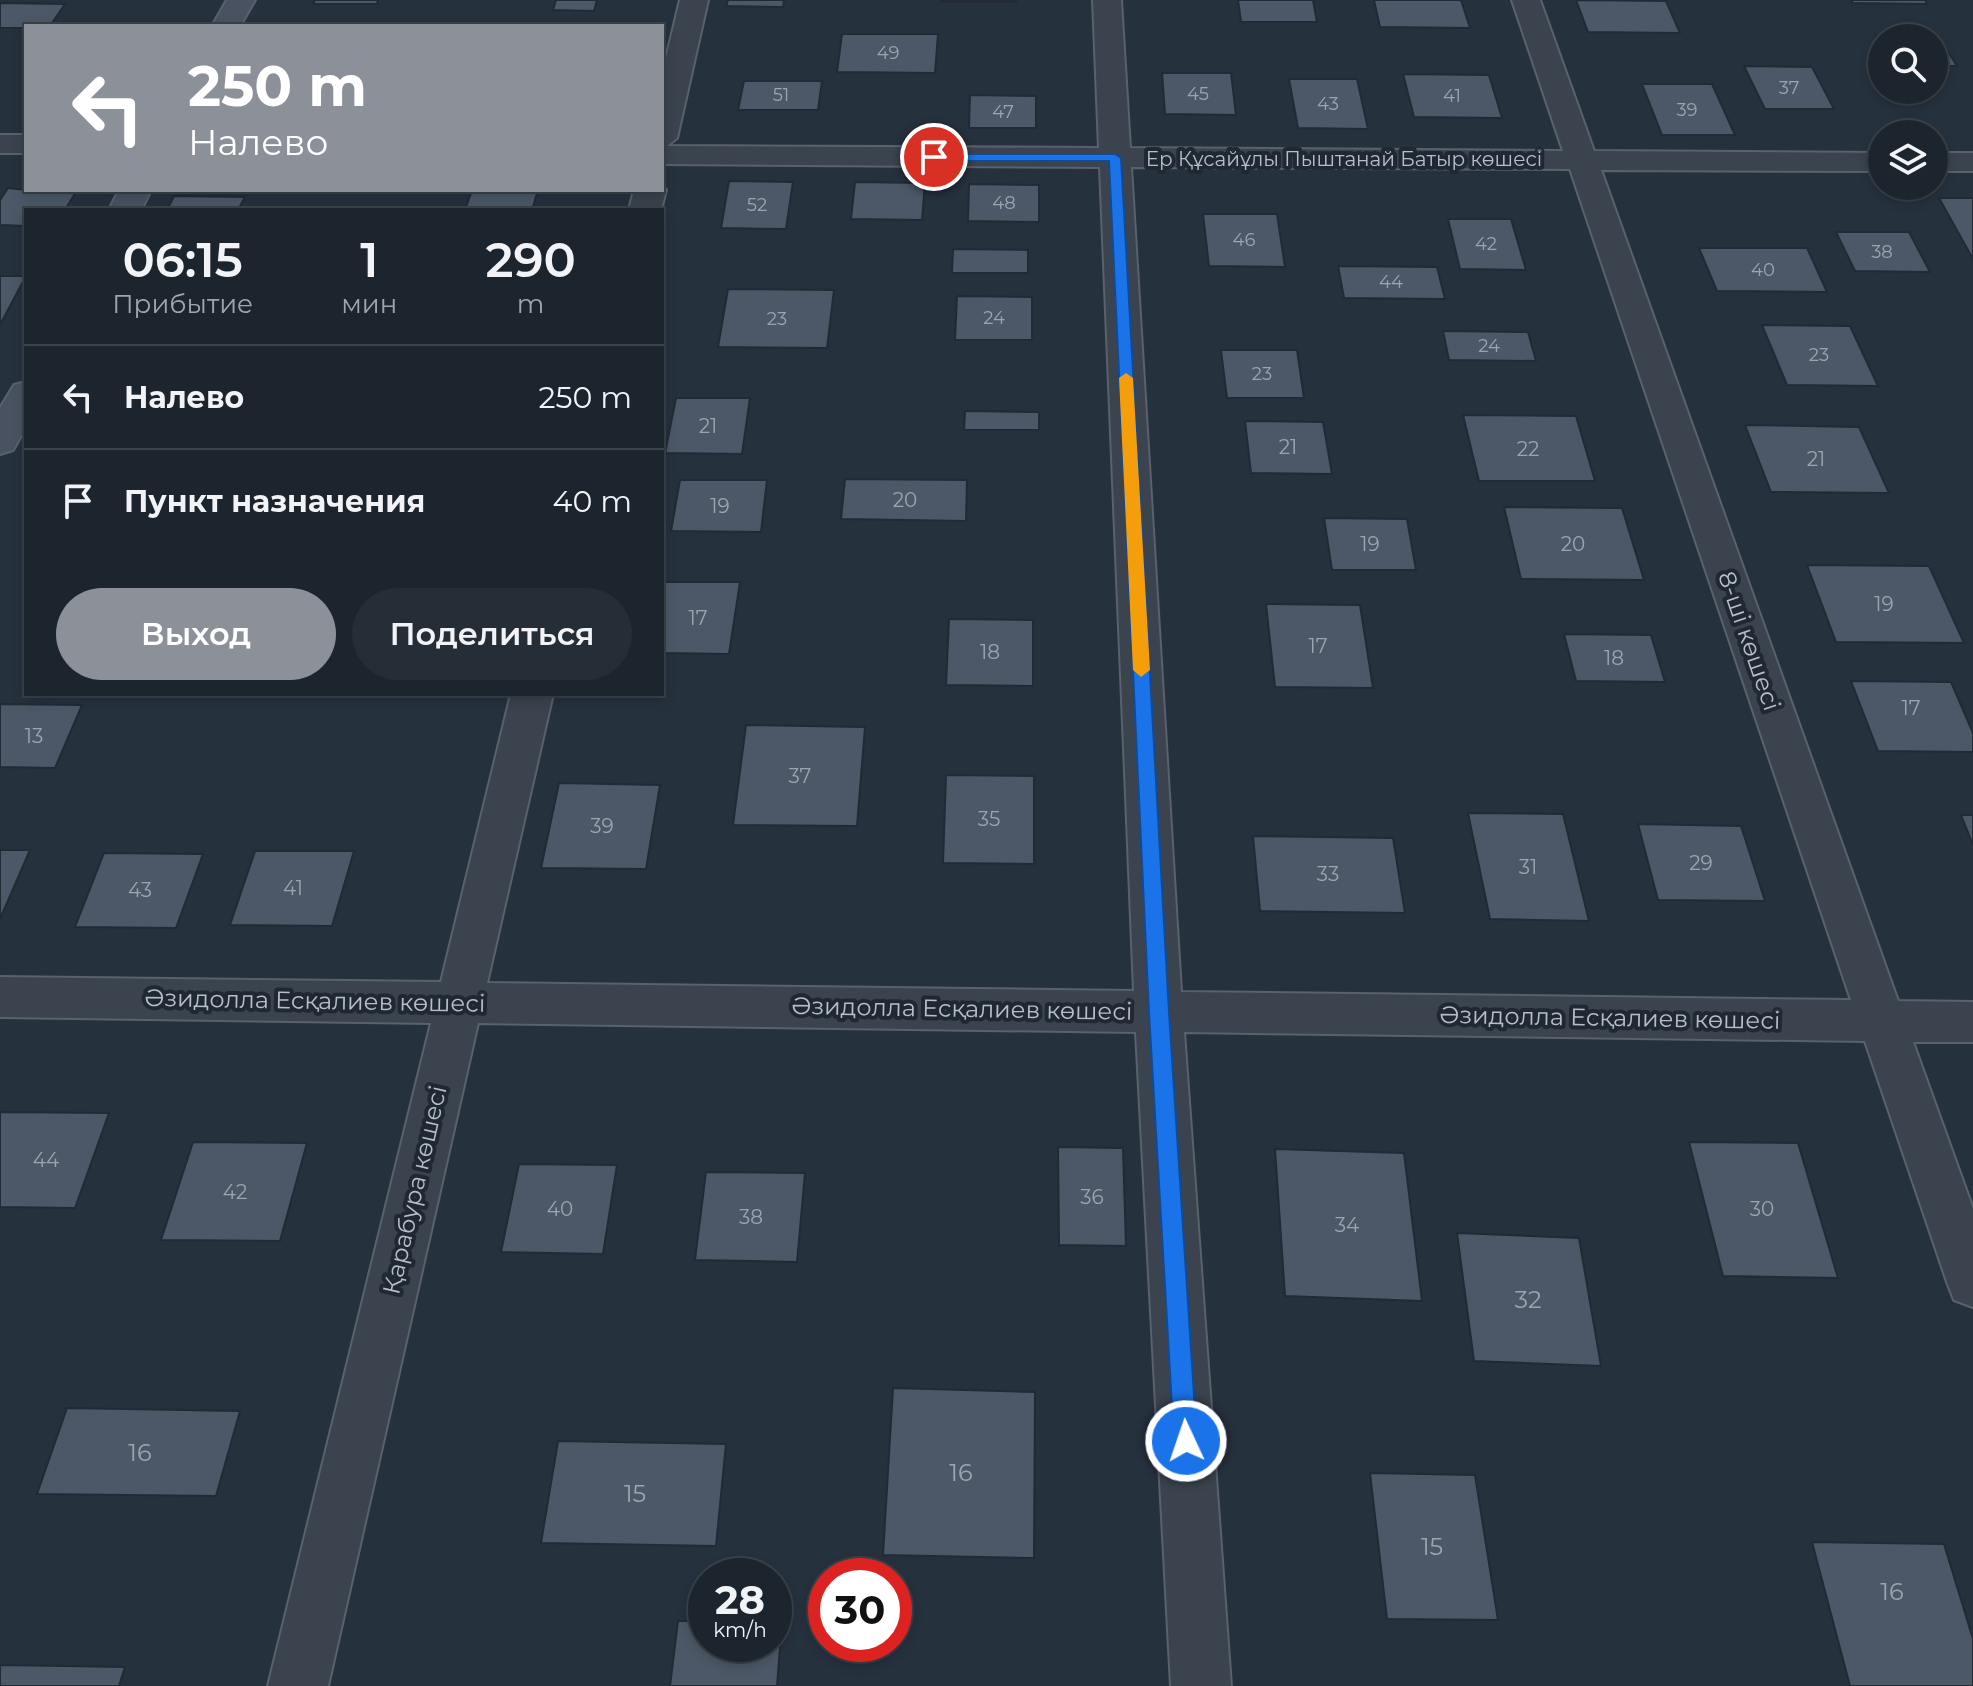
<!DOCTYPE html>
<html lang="ru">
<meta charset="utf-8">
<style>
body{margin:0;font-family:Montserrat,sans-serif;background:#252d36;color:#f1f3f6;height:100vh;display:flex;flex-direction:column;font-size:30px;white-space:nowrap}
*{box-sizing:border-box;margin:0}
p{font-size:26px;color:#a0a5aa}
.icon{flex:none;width:44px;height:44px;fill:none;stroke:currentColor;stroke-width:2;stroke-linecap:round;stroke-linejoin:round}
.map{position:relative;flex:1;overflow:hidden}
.side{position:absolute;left:24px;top:208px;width:640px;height:488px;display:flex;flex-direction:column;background:#1c252e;border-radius:0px;box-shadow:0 4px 12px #0003,0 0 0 2px #3a424a}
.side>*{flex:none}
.banner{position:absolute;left:24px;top:24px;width:640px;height:168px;border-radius:0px;box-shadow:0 4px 12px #0003,0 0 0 2px #3a424a;background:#8c9099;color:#fff;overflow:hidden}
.controls{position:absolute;left:1868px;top:24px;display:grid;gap:16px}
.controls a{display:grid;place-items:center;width:80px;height:80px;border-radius:50%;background:#1c252e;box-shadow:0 4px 12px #0003,0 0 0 2px #3a424a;font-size:40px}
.speed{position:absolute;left:688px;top:1558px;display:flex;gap:16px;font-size:40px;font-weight:700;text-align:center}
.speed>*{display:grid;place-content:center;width:104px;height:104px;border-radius:50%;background:#1c252e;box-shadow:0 4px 12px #0003,0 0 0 2px #3a424a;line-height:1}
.speed small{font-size:20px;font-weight:400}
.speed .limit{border:12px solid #d22;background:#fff;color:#111}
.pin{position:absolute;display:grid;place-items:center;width:68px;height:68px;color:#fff;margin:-34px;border:4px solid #fff;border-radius:50%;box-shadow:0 2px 8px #0007}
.me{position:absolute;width:88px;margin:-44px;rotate:357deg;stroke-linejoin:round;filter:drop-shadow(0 0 6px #0008)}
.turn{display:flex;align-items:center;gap:28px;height:168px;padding:0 32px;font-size:36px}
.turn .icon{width:104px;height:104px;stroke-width:2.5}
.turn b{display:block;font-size:56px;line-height:68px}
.eta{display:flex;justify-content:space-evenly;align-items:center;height:136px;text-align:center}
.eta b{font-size:48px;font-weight:600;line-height:56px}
.cta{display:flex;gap:16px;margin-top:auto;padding:16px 32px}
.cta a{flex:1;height:92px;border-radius:48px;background:#8c9099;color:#fff;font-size:32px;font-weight:600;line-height:92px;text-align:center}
.cta a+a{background:#252d36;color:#f1f3f6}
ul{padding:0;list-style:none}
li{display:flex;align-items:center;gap:24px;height:104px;padding:0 32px;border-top:2px solid #3a424a}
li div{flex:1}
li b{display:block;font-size:30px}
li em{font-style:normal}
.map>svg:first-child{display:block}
.building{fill:#4c5867;stroke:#212a35;stroke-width:2}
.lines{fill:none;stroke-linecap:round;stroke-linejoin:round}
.street-casing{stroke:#58616c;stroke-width:4}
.secondary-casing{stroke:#58616c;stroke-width:4}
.street{fill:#3a434e;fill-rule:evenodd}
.secondary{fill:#485261;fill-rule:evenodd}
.route{fill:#1a73e8;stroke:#114b97;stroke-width:2}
.slow{fill:#f59e0b}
.labels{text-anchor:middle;stroke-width:8;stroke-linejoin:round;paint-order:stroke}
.far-number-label{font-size:18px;fill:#9ca4b0}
.far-street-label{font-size:20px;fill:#b6bec9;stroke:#1f2833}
.number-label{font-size:20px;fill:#9ca4b0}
.street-label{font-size:24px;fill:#b6bec9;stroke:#1f2833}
.near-number-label{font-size:24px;fill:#9ca4b0}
</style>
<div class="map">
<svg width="1973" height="1686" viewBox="0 0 1973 1686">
<rect width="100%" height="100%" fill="#26313e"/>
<g class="building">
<path d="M315,0H378L377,4H313Z"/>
<path d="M556,0H597L594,11L553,10Z"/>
<path d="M728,0H784L783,7L726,6Z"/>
<rect x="941" y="0" width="75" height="2"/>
<path d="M1238,0H1313L1317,22H1241Z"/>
<path d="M1374,0H1461L1470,28L1380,27Z"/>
<path d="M1576,0L1666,1L1680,33L1588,32Z"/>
<path d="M1851,0H1925L1927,4L1853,3Z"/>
<path d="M0,3L65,4L50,26L26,28H0Z"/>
<path d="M842,34H938L935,73L837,72Z"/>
<path d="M1875,35L1938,36L1957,66H1934V38H1882V48Z"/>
<path d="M1744,66L1812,67L1834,109H1765Z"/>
<path d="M1162,73H1231L1236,115L1165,114Z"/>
<path d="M1403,74L1489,75L1502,118L1414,117Z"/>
<path d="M1289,79H1357L1368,129L1298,128Z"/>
<path d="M744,81H822L818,110H738Z"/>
<path d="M1642,84H1712L1735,135H1662Z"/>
<path d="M970,95L1036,96V128H969Z"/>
<path d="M729,181L793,182L786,229L721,228Z"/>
<path d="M855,182L925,183L922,220L851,219Z"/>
<path d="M969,184L1039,185V222L968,221Z"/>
<path d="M8,188L26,190H77L65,210H26V226L0,225V200Z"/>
<path d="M472,190H538L532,210H465Z"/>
<path d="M174,196L245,197L238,210H167Z"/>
<path d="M1939,198H1973V259Z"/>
<path d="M1203,214H1277L1285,267L1209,266Z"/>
<path d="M1448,219H1511L1526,270L1460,269Z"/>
<path d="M1836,232H1909L1930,272L1855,271Z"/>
<path d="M1699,248H1807L1827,292L1717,291Z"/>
<path d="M953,249L1028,250V273H952Z"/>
<path d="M1338,266L1437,267L1445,299L1344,298Z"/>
<path d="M0,276H26L0,325Z"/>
<path d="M728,289L834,290L827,348L718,347Z"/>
<path d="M957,296L1032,297V340H955Z"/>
<path d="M1762,325L1850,326L1878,386L1787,385Z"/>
<path d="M1443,331L1528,332L1536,361L1449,360Z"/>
<path d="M1221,350H1297L1304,398H1227Z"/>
<path d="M676,398H750L742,454L665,453Z"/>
<path d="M965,411L1039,412V430H964Z"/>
<path d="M1463,415L1576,416L1595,481H1479Z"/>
<path d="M1245,421L1323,422L1332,474L1251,473Z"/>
<path d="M1745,425L1859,427L1889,493L1771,492Z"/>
<path d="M845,479L967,480L966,521L841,519Z"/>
<path d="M680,480H767L761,532L671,531Z"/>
<path d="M1504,507L1622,508L1644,580L1521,579Z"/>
<path d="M1324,518L1407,519L1416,570H1332Z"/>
<path d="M1807,565L1929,566L1964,643L1836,642Z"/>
<path d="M662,582H740L729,654L662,653Z"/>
<path d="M1266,604L1360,605L1373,688L1275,687Z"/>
<path d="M949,619L1033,620V686L946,685Z"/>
<path d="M1564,634L1651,635L1665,682L1576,681Z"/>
<path d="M1851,681L1951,682L1973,733V752L1878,751Z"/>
<path d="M0,704L82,705L55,768L0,767Z"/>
<path d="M746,725L865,727L857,826L733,825Z"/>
<path d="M946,775L1034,776V864L943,863Z"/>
<path d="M559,783L660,785L646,869L541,868Z"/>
<path d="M1468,813L1563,814L1589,921L1490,919Z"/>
<path d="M1961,815H1973V845Z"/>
<path d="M1638,824L1741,826L1765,901L1658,900Z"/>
<path d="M1253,836L1393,838L1405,913L1260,911Z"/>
<path d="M0,850H30L0,919Z"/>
<path d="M255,851H354L332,926L230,925Z"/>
<path d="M104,853L203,854L176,928L75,927Z"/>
<path d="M0,1112L109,1113L75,1208L0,1207Z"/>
<path d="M193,1142L307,1143L280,1241L161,1240Z"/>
<path d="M1689,1142L1798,1143L1838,1278L1723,1276Z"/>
<path d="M1058,1147L1123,1148L1126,1246L1059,1245Z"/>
<path d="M1275,1149L1404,1153L1422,1301L1285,1296Z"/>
<path d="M519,1164L617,1165L603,1254L501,1252Z"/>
<path d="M706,1172L805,1173L797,1262L695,1260Z"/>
<path d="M1457,1233L1579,1238L1601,1366L1474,1361Z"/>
<path d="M893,1388L1035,1392L1034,1558L883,1555Z"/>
<path d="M67,1408L240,1411L216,1496L37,1494Z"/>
<path d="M558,1441L726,1444L716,1546L541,1543Z"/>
<path d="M1370,1473L1475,1475L1498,1620L1387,1619Z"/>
<path d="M1812,1542L1944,1544L1973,1639V1686H1850Z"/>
<path d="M678,1621H706V1644H774V1622H782L777,1686H670Z"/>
<path d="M0,1665L125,1667L119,1686H0Z"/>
</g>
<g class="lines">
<g class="street-casing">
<g id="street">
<path d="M680,0H708L677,138L667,146L1099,148L1093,0H1121L1130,148L1563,151L1512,0H1540L1594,151L1882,153V171L1601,170L1898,1001L1973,1002V1042H1913L1973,1209V1307L1954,1300L1947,1282L1865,1041L1184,1032L1231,1686H1171L1136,1032L478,1023L328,1686H268L431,1023L0,1017V977L441,982L511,694H553L487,983L1134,991L1100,167L662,164V75ZM1131,167L1570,169L1851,1000L1181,992Z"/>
<rect x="0" y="135" width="26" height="18"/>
<rect x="1934" y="153" width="39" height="18"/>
<path d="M662,185L666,190L661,210H629L634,190H662Z"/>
</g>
</g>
<g class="secondary-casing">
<g id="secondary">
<path d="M227,0H255L240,26H212Z"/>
<path d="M119,190H151L141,210H109Z"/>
<path d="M26,382V427L13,450L0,454V408L14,385Z"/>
</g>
</g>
<use href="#street" class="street"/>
<use href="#secondary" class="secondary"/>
</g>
<path class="route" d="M929,154H1115L1121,158L1169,1012L1197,1441L1194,1449L1186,1452L1177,1449L1174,1441L1149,1012L1109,161H934L927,157Z"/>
<path class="slow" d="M1126,373L1133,378L1150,670L1141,677L1133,670L1119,378Z"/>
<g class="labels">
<g class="far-number-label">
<text x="888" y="59">49</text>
<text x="1789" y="94">37</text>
<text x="1198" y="100">45</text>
<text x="781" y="101">51</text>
<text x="1452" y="102">41</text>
<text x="1328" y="110">43</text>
<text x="1687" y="116">39</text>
<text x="1003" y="118">47</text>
<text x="1004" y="209">48</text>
<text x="757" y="211">52</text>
<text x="1244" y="246">46</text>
<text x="1486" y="250">42</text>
<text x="1882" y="258">38</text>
<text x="1763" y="276">40</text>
<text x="1391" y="288">44</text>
<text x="994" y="324">24</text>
<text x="777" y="325">23</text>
<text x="1489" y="352">24</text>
<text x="1819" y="361">23</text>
<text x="1262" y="380">23</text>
</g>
<g class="far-street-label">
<text x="1344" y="166">Ер Құсайұлы Пыштанай Батыр көшесі</text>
</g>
<g class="number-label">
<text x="708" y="433">21</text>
<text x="1288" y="454">21</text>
<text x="1528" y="456">22</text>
<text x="1816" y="466">21</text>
<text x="905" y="507">20</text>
<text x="720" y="513">19</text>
<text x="1370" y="551">19</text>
<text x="1573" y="551">20</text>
<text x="1884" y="611">19</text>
<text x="698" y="625">17</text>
<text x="1318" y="653">17</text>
<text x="990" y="659">18</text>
<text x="1614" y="665">18</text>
<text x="1911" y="715">17</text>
<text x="34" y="743">13</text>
<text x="800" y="783">37</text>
<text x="989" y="826">35</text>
<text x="602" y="833">39</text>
<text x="1701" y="870">29</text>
<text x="1528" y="874">31</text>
<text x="1328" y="881">33</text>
<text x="293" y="895">41</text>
<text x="140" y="897">43</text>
<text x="46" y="1167">44</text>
<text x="235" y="1199">42</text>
<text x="1092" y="1204">36</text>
<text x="560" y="1216">40</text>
<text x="1762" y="1216">30</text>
<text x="751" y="1224">38</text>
<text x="1347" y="1232">34</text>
</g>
<g class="street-label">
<text transform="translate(1749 641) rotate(71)" y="8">8-шi көшесi</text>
<text transform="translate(315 1001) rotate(1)" y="8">Әзидолла Есқалиев көшесі</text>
<text transform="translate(962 1009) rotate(1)" y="8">Әзидолла Есқалиев көшесі</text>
<text transform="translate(1610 1018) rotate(1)" y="8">Әзидолла Есқалиев көшесі</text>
<text transform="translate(415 1190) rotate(-77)" y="8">Қарабура көшесі</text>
</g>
<g class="near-number-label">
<text x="1528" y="1308">32</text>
<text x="140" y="1461">16</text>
<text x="961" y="1481">16</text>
<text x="635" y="1502">15</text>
<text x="1432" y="1555">15</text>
<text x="1892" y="1600">16</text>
</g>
</g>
</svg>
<div class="controls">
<a><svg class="icon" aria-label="search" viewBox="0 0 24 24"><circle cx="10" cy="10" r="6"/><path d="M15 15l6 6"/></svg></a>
<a><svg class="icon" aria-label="layers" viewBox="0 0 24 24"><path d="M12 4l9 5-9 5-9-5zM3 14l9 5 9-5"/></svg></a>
</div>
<div class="speed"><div>28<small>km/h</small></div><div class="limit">30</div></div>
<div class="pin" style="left:934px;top:157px;background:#d93025"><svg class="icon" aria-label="arrive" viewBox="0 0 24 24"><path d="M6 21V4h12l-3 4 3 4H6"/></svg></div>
<svg class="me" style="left:1186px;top:1441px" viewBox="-20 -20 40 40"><circle r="17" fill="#1a73e8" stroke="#fff" stroke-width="3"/><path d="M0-11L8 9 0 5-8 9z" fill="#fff"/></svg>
<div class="banner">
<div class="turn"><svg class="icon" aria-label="left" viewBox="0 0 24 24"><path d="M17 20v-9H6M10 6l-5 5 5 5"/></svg><div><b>250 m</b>Налево</div></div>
</div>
<section class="side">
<div class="eta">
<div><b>06:15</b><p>Прибытие</p></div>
<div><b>1</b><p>мин</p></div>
<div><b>290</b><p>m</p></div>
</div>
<ul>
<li><svg class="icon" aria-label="left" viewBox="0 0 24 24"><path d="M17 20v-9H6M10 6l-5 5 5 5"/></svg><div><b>Налево</b></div><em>250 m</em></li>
<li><svg class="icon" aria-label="arrive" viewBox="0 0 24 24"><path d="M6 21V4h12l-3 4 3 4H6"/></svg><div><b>Пункт назначения</b></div><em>40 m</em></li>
</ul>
<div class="cta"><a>Выход</a><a>Поделиться</a></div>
</section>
</div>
